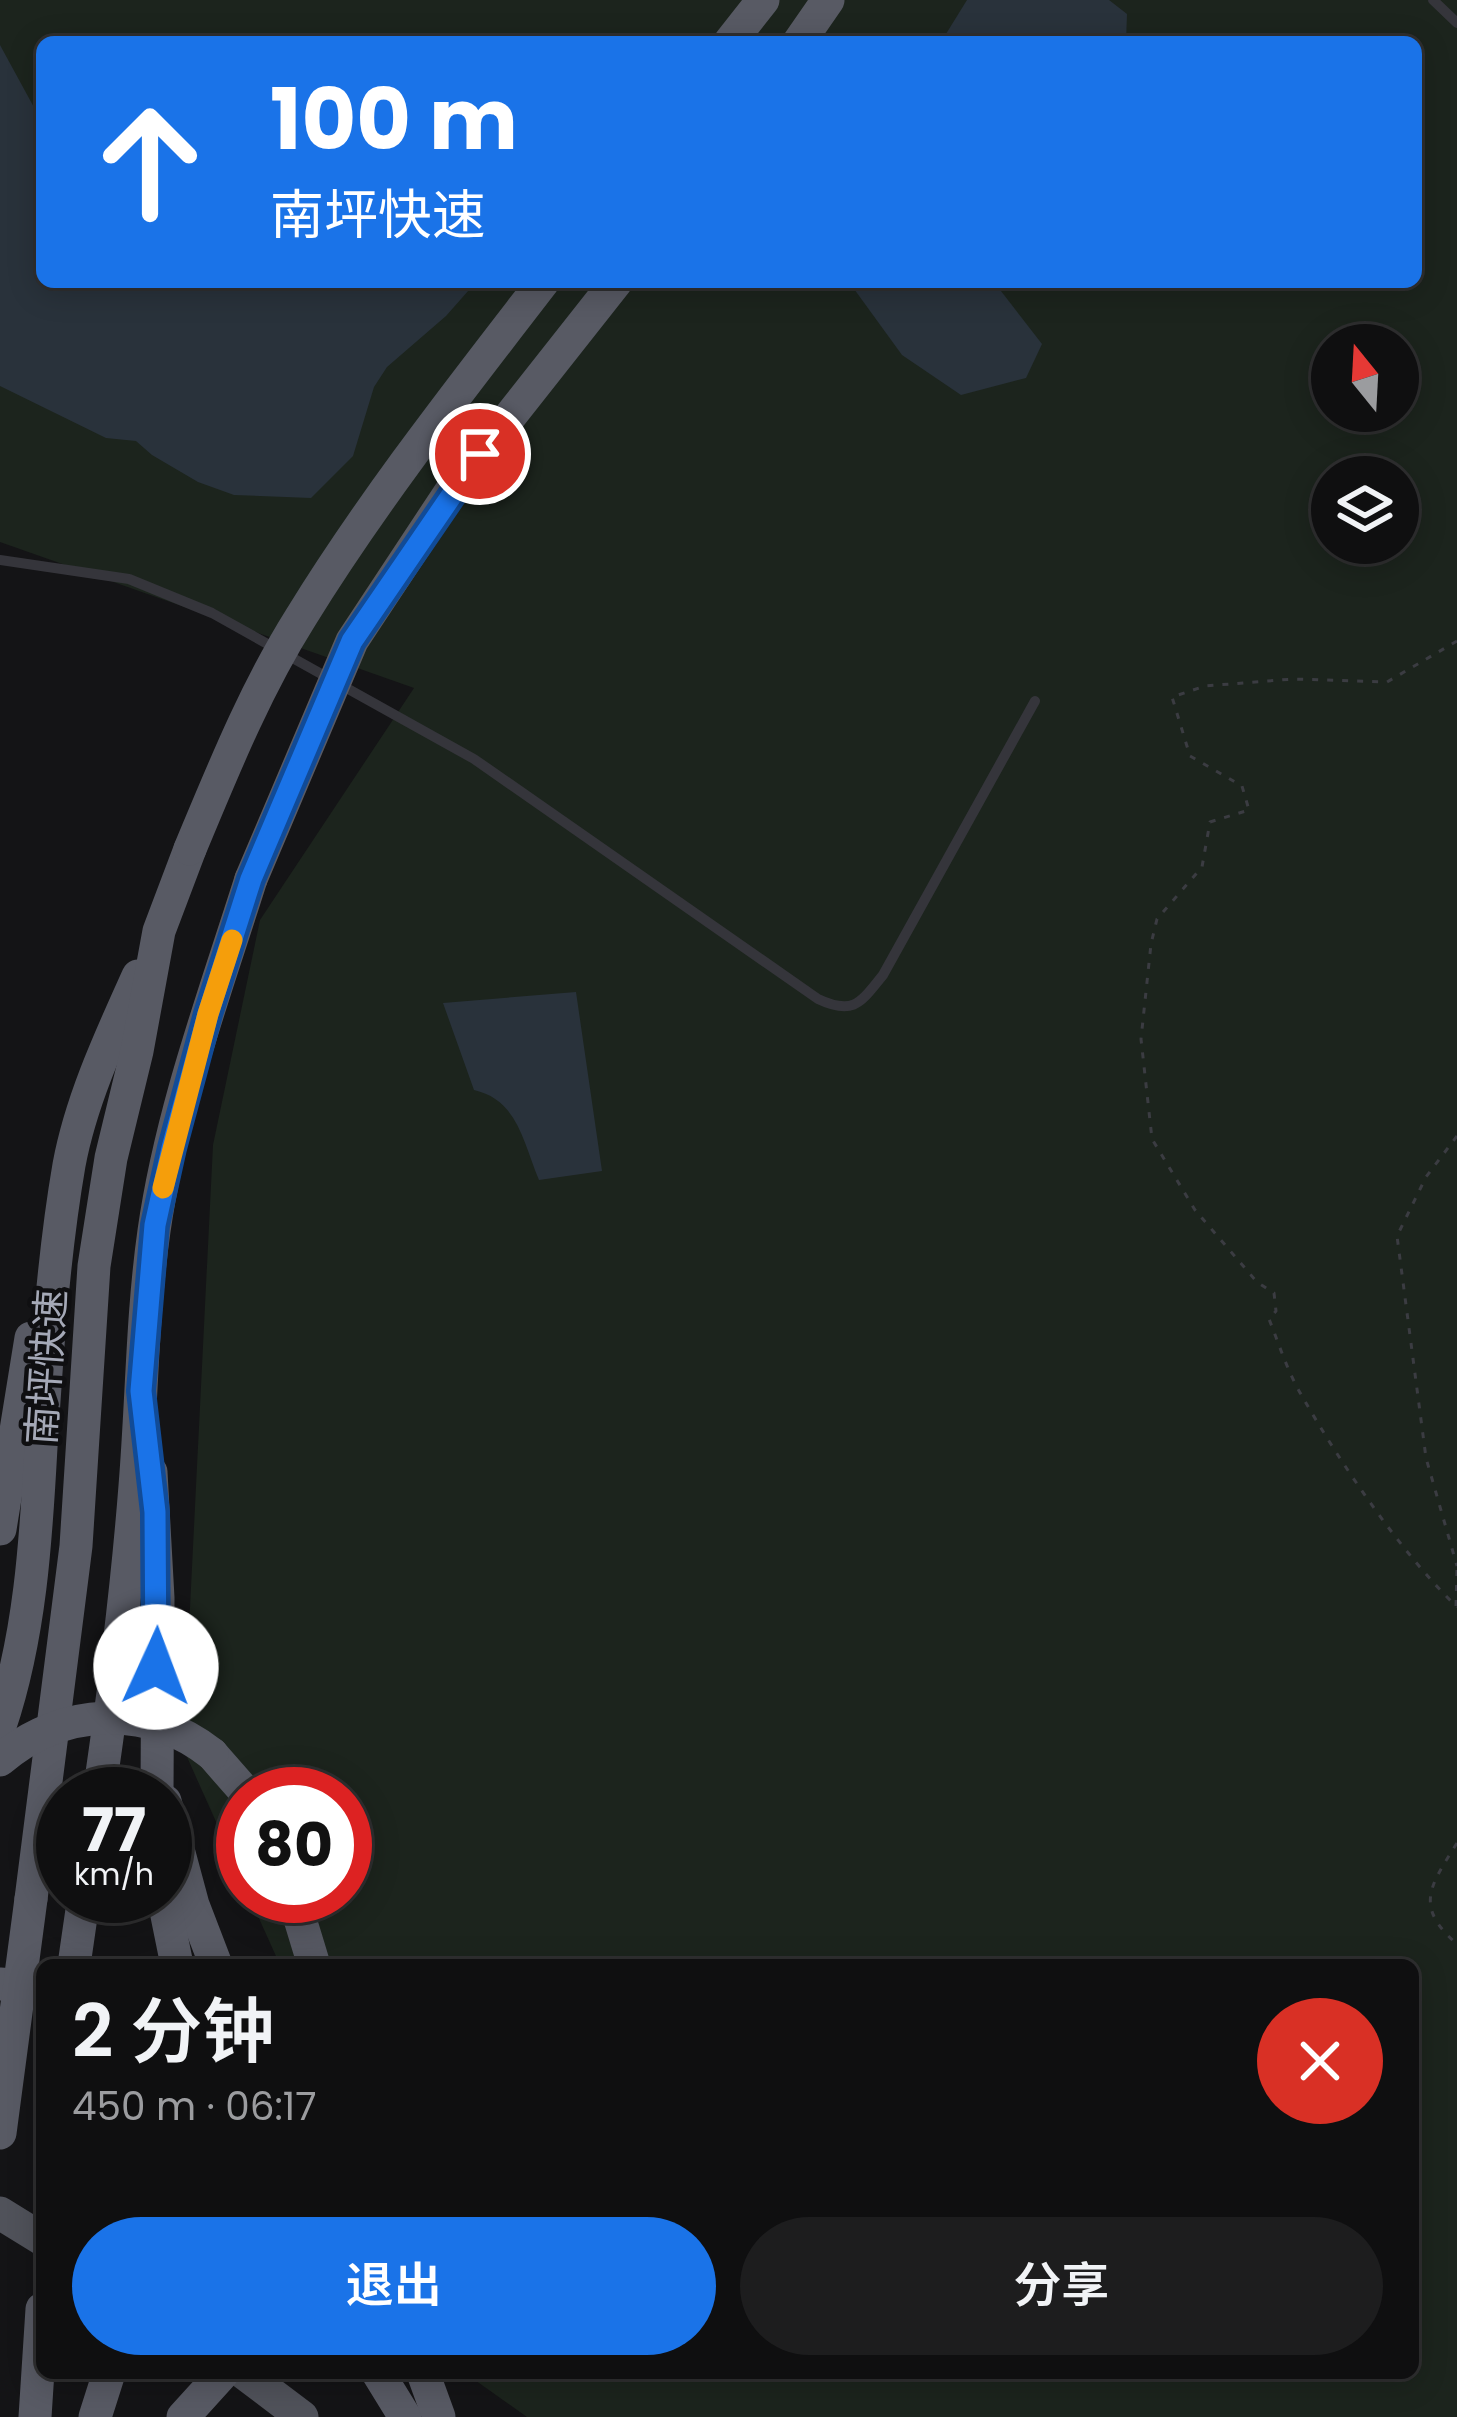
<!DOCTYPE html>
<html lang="zh">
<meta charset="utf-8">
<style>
body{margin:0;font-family:Poppins,"Noto Sans SC",sans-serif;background:#1d1d1e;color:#f1f3f6;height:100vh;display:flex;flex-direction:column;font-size:45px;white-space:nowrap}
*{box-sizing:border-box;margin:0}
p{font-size:39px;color:#9b9c9f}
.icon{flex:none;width:66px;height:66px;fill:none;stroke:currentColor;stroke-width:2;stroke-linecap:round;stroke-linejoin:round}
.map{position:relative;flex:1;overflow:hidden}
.drawer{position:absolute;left:36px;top:1959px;width:1383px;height:420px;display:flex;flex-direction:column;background:#0f0f10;border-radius:18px;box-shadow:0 6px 30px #0003,0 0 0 3px #2f2f30}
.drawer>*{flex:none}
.hud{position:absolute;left:36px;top:36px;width:1386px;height:252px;border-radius:18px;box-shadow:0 6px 30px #0003,0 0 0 3px #2f2f30;background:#1a73e8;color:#fff;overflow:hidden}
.needle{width:78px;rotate:342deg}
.buttons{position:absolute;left:1311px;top:324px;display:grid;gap:24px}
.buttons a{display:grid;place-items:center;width:108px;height:108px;border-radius:50%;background:#0f0f10;box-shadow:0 6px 30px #0003,0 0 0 3px #2f2f30;font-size:60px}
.speed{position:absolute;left:36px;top:1767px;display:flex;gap:24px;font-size:60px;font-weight:700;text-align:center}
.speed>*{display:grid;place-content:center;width:156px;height:156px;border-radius:50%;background:#0f0f10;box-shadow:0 6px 30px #0003,0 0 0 3px #2f2f30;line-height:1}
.speed small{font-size:30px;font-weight:400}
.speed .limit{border:18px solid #d22;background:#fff;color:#111}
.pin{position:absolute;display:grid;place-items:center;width:102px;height:102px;color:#fff;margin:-51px;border:6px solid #fff;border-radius:50%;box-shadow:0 3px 12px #0007}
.me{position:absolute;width:132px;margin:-66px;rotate:2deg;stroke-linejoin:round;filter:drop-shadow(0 0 9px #0008)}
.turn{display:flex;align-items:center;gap:42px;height:252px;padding:0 36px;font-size:54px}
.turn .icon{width:156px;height:156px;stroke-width:2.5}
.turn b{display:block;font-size:84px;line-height:102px}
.round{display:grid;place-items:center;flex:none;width:126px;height:126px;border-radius:63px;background:#1d1d1e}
.head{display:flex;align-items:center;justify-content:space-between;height:204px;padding:0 36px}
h1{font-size:72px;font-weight:600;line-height:90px}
.button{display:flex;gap:24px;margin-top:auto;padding:24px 36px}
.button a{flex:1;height:138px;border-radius:72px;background:#1a73e8;color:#fff;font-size:48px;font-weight:600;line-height:138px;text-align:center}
.button a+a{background:#1d1d1e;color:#f1f3f6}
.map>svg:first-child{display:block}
.green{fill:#1c241d;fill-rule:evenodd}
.water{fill:#29323b}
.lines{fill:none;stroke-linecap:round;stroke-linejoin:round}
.path{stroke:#3b3c42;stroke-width:3;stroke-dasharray:6 9;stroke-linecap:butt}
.service{stroke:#35353b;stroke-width:10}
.primary{stroke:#50525a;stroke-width:33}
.trunk{stroke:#585a64;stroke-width:33}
.trunk-bridge{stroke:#585a64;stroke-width:33}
.route-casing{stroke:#114b97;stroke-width:30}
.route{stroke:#1a73e8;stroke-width:21}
.slow{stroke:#f59e0b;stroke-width:21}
.labels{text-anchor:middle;stroke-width:9;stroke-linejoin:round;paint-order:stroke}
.street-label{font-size:39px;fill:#a5a9b7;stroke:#0f0f11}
</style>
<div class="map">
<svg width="1457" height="2417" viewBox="0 0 1457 2417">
<rect width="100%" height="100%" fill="#141416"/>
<path class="green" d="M0,0H1457V2417H527L465,2373H1413V1965H280L249,1896H345V1794H243V1882L183,1748L213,1145L260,920L414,688L0,542ZM42,42H1416V282H42ZM1332,345H1398V411H1332ZM1332,477H1398V543H1332Z"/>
<g class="water">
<path d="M967,0H1109L1127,14L1126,42H941Z"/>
<path d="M0,45L42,122V282H476L446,316L387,367L374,387L353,456L311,498L234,495L198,482L152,455L136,441L106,438L0,386Z"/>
<path d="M849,282H994L1042,344L1026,378L961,395L902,355Z"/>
<path d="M576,992L602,1171L539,1180C523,1142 518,1100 474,1090L443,1003Z"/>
</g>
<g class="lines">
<g class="path">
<path d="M1457,641L1387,682L1293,679L1205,686L1172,697L1190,756L1242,786L1249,810L1210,822L1202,867L1157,919L1151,944L1141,1039L1152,1139L1195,1210L1257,1282L1274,1293L1276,1311L1269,1319C1279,1344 1288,1373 1302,1396C1340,1463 1402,1554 1457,1607"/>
<path d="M1457,1136L1426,1177L1397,1236L1426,1458L1457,1566"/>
<path d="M1456,1606L1457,1568"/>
<path d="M1457,1843C1431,1885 1413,1906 1457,1944"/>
</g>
<g class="service">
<path d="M1433,0L1457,23"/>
<path d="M0,560L129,579L212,613L474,759L818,999C854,1016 861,1002 883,975L1035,701"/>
</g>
<g class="primary">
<path d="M0,2213L42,2239"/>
<path d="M244,2373L302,2417"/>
</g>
<g class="trunk">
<path d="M730,42L763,0"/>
<path d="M799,42L828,0"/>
<path d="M151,1472L158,1598L157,1794"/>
<path d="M0,1529L31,1338"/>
<path d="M0,1726C30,1637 36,1540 41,1447C47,1353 53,1258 69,1165C81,1100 111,1036 138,976"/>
<path d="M212,1754L247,1794"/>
<path d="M99,1794C114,1692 127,1589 135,1486C142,1401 142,1315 154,1231C171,1111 215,993 251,879"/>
<path d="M165,1801L193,1905L216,1965"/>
<path d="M163,1896L177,1965"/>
<path d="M293,1896L314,1965"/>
<path d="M31,1899L76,1546L94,1266L111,1158L137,1051L159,931L190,849"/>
<path d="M74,1965L84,1896"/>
<path d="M0,1984L42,1987"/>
<path d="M378,2373L405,2417"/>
<path d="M423,2373L439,2417"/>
<path d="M35,2417L42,2309"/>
<path d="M95,2417L109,2373"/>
<path d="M183,2417L223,2373"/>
</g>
<g class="trunk-bridge">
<path d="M190,849C223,770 255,690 301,617C373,500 459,391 543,282"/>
<path d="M251,879L352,641L451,491L616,282"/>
<path d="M0,1760C62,1707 148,1703 212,1754"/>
<path d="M0,2133L31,1899"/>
</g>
</g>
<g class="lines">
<g class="route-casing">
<path id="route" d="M156,1667L155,1512L141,1391L155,1225L172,1148L208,1014L251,879L352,641L480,454"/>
</g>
<use href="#route" class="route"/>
<path class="slow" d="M163,1188L208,1014L232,940"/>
</g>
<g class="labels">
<g class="street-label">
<text transform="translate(46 1367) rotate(-86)" y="14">南坪快速</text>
</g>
</g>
</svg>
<div class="buttons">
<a><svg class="needle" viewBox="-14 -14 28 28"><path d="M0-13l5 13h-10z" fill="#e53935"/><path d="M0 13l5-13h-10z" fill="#9b9c9f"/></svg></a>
<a><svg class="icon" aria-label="layers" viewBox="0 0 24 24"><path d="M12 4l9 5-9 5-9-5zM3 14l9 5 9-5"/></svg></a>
</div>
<div class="speed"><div>77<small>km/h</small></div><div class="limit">80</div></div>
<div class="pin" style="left:480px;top:454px;background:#d93025"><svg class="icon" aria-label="arrive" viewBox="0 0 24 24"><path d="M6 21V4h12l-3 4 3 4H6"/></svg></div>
<svg class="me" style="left:156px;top:1667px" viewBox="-20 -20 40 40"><circle r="19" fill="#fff"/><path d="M0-13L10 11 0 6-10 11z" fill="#1a73e8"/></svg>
<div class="hud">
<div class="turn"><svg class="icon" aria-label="ahead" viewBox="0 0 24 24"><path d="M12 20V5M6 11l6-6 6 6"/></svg><div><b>100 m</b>南坪快速</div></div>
</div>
<section class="drawer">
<div class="head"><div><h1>2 分钟</h1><p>450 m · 06:17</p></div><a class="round" style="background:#d93025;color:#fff"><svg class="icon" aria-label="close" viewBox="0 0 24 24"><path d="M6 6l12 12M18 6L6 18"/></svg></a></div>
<div class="button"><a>退出</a><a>分享</a></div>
</section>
</div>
